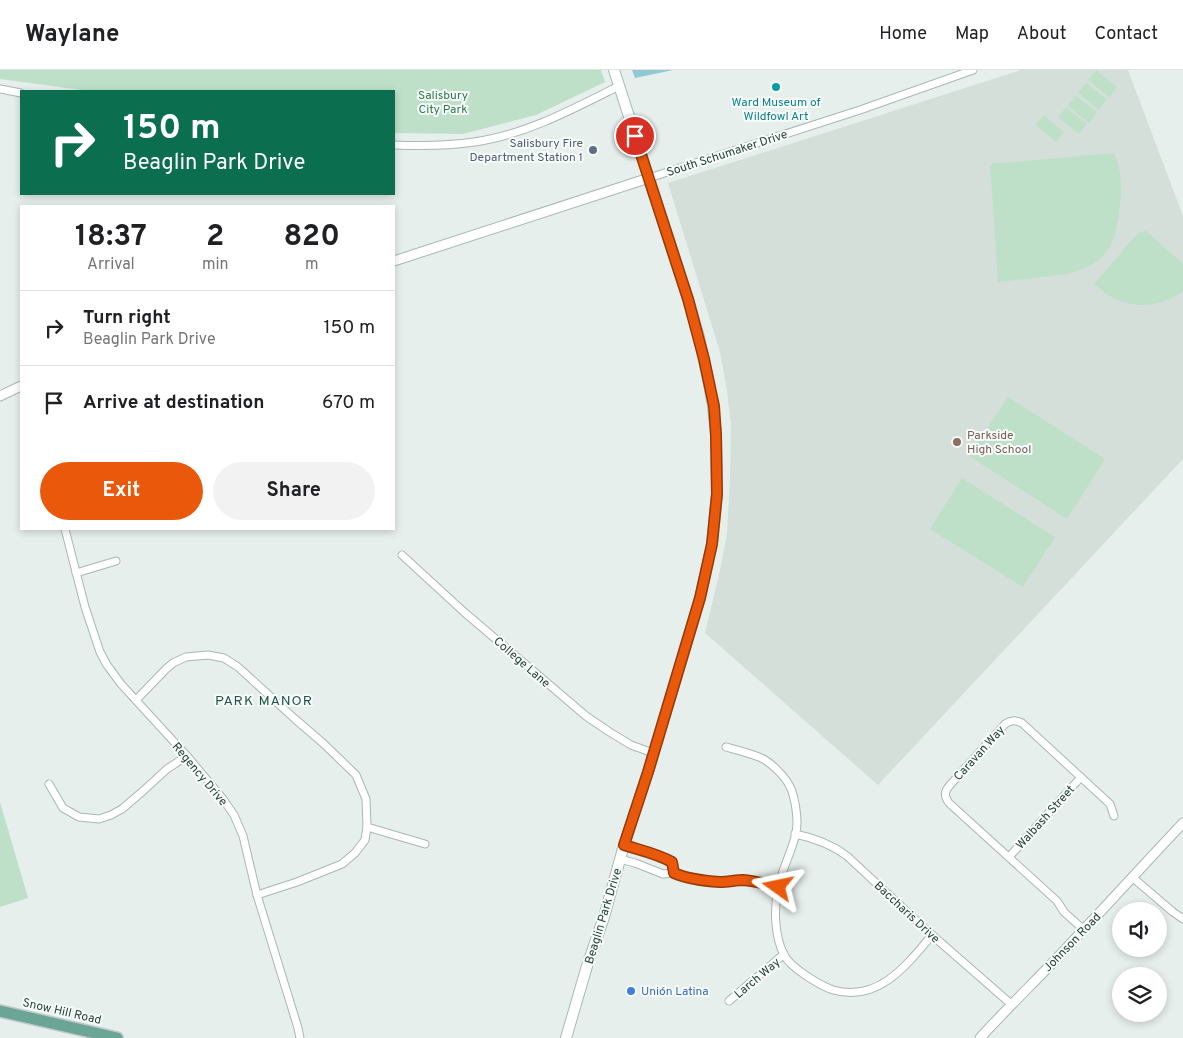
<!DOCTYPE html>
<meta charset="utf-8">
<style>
body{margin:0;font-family:Overpass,sans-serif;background:#f2f2f2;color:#202124;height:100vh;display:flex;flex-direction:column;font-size:19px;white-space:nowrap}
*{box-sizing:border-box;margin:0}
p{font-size:16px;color:#757577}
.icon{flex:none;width:28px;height:28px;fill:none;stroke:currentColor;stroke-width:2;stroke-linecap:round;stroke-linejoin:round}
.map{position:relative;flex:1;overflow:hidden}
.drawer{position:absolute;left:20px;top:135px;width:375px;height:325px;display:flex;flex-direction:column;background:#fff;border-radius:0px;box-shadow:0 2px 8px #0003}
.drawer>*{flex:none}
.guide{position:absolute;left:20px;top:20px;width:375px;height:105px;border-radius:0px;box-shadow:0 2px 8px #0003;background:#0b6e4f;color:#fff;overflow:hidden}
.buttons{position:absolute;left:1112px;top:832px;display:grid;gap:10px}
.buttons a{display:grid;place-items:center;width:55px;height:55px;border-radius:50%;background:#fff;box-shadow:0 2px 8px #0003;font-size:25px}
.pin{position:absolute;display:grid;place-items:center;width:42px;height:42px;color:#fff;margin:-21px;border:2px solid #fff;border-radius:50%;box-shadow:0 1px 5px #0007}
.me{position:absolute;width:55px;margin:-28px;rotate:282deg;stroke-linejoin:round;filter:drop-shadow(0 0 4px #0008)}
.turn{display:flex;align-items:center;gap:18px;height:105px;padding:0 20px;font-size:22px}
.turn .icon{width:65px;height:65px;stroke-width:2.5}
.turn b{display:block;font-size:35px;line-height:42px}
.eta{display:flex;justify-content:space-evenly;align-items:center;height:85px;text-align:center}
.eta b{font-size:30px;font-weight:700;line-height:35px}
.action{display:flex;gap:10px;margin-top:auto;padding:10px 20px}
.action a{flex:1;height:58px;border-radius:30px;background:#ea580c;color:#fff;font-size:20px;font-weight:700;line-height:58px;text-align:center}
.action a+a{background:#f2f2f2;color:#202124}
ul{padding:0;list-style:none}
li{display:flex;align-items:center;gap:15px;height:75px;padding:0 20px;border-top:1px solid #e0e0e0}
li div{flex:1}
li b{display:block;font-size:19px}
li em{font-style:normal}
header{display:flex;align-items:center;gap:30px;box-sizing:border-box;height:70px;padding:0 25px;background:#fff;border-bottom:1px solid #e0e0e0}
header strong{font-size:24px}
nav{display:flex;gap:28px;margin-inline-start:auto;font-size:18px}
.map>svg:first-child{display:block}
.built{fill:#d4dfda}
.green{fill:#bfe0c8}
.water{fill:#8ec9d4}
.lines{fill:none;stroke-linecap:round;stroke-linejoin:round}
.minor-casing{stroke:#a8b8b2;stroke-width:9}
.tertiary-casing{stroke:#a8b8b2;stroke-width:11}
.secondary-casing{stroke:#a4bbb3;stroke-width:12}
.primary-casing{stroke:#c2cac8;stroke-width:14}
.minor{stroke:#fff;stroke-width:7}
.tertiary{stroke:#fff;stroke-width:9}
.secondary{stroke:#fff;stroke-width:10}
.primary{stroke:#6aa596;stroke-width:11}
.route-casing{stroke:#983908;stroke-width:12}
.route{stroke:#ea580c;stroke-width:9}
.culture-dot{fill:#0f9aa8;stroke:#f7fbf9;stroke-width:2}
.service-dot{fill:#5c6f8a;stroke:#f7fbf9;stroke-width:2}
.education-dot{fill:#8d6e63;stroke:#f7fbf9;stroke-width:2}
.shop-dot{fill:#3f7fe0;stroke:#f7fbf9;stroke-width:2}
.labels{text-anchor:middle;stroke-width:4;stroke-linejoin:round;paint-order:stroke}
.park-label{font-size:12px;fill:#2d7a4b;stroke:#f7fbf9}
.culture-label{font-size:12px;fill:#0d838f;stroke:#f7fbf9}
.service-label{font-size:12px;fill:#4e5e75;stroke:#f7fbf9;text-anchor:end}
.street-label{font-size:12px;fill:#24423a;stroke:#f7fbf9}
.education-label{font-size:12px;fill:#785e54;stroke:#f7fbf9;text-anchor:start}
.shop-label{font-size:12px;fill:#366cbe;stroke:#f7fbf9;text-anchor:start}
.neighbourhood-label{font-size:14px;letter-spacing:1px;fill:#1f5548;stroke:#f7fbf9}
</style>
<header>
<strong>Waylane</strong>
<nav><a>Home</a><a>Map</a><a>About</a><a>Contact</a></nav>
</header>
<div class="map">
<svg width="1183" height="968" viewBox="0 0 1183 968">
<rect width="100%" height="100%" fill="#e6efeb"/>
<path class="built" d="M1021,0H1128L1183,146V389L878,715L705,563L721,496L727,463L730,409L731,355L727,321L720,282L668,113Z"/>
<g class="green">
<path d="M0,0H601L605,12L536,45L463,64L394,63V21H89L0,9Z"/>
<path d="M1096,0L1117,17L1109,27L1088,10Z"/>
<path d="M1086,13L1107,29L1099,40L1078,23Z"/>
<path d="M1076,26L1097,42L1089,53L1068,36Z"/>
<path d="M1066,37L1087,54L1079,64L1058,48Z"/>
<path d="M1044,45L1064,62L1056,72L1035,55Z"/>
<path d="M1114,83C1122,101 1122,117 1120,136C1116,174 1108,193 1068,204L998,212L991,107L990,97L993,93H1003Z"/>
<path d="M1146,161L1183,194V221C1163,236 1135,240 1113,228C1106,224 1100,219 1094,214L1139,162Z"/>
<path d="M1008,327L1105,389L1067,449L969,386Z"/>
<path d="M962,408L1055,467L1023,517L930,459Z"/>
<path d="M0,732L28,828L0,837Z"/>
</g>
<path class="water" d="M632,0H673L635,8Z"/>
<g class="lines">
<g class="minor-casing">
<g id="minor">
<path d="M0,19L21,23"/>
<path d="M394,75C420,76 448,76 474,72C525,65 573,39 619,16"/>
<path d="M649,108L860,40L973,0"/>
<path d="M65,459L85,537L100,582L107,595L121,614L187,686L223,729L234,745L243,766L257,825L298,958L300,968"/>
<path d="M402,485L464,542L586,646L608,661L631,675L653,683"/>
<path d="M76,503L116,491"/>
<path d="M136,630L166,599L173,593L186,587L208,585L224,588L238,597L295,649L324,674L356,705L366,729L367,757L365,770L355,783L342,794L297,812L257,825"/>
<path d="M726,677C737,680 749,683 759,687C770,691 787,708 791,719C793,723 794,729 795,733C796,739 797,746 797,752C797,773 782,797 778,818C774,838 774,865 784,885C791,898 819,915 833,920C878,933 907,895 932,865"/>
<path d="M49,714L63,738L79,747L99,749L111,745L122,739L143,721L167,699L187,686"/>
<path d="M367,757L425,774"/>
<path d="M795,764C815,768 831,774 847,786L932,865L1011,934"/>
<path d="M624,775C640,780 658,784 672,792L674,803"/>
<path d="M1009,787L1081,707"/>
<path d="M620,789L635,793L663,804L674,803L690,808L720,812L742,810L750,811L778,817"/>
<path d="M1132,807L1173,842L1183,849"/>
<path d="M1084,860L1064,842L1057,831L949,733C944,726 944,722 950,715L1005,654C1011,650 1015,650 1022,653L1110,734L1114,746"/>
<path d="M729,931L784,884"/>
</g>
</g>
<g class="tertiary-casing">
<g id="tertiary">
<path d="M394,191L649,108"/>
<path d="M0,326L21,316"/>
<path d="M980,968C1010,935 1043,904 1073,871C1110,832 1146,792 1183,753"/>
</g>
</g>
<g class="secondary-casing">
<path id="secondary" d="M566,968L587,896L604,847L624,775L648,702L700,528L712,474L717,424L716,365L713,336L709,314L699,267L688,229L614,0"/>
</g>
<g class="primary-casing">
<path id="primary" d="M0,941L117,968"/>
</g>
<use href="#minor" class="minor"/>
<use href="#tertiary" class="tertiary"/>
<use href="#secondary" class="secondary"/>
<use href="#primary" class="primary"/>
</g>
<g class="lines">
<g class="route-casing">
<path id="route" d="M635,66L688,229L704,289L714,336L716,365L717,424L712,474L700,528L648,702L624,775C640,780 658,784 672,792L674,803C687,809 705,811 720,812C728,812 736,810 743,810C755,811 767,814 778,817"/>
</g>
<use href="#route" class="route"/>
</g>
<circle class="culture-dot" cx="776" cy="17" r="5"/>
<circle class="service-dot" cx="593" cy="80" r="5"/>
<circle class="education-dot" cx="957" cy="372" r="5"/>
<circle class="shop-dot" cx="631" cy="921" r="5"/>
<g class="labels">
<g class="park-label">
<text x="443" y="29">Salisbury<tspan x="443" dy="14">City Park</tspan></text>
</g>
<g class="culture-label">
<text x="776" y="36">Ward Museum of<tspan x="776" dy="14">Wildfowl Art</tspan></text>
</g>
<g class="service-label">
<text x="583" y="77">Salisbury Fire<tspan x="583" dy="14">Department Station 1</tspan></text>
</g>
<g class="street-label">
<text transform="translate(727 83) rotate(-18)" y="4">South Schumaker Drive</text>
<text transform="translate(522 592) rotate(41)" y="4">College Lane</text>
<text transform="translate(979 683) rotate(-48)" y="4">Caravan Way</text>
<text transform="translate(200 704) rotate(50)" y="4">Regency Drive</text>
<text transform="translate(1045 747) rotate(-48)" y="4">Walbash Street</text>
<text transform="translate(907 842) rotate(43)" y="4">Baccharis Drive</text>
<text transform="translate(603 846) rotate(-73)" y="4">Beaglin Park Drive</text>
<text transform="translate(1072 872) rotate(-46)" y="4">Johnson Road</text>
<text transform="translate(757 908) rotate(-40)" y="4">Larch Way</text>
<text transform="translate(62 941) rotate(13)" y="4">Snow Hill Road</text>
</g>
<g class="education-label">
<text x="967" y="369">Parkside<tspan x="967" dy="14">High School</tspan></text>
</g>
<g class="shop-label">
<text x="641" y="925">Unión Latina</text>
</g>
<g class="neighbourhood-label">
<text x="264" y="635">PARK MANOR</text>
</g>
</g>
</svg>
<div class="buttons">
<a><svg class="icon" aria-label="sound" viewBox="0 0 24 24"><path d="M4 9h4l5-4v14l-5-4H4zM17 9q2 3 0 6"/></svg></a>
<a><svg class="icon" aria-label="layers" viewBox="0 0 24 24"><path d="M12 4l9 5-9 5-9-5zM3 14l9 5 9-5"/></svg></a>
</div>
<div class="pin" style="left:635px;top:66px;background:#d93025"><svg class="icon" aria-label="arrive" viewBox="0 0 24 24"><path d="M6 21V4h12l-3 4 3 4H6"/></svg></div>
<svg class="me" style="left:778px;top:817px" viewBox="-20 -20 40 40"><path d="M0-17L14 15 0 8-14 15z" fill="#ea580c" stroke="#fff" stroke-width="4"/></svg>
<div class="guide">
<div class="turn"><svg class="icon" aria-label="right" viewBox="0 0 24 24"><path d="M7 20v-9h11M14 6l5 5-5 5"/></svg><div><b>150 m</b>Beaglin Park Drive</div></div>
</div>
<section class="drawer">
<div class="eta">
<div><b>18:37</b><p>Arrival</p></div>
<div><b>2</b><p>min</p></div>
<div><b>820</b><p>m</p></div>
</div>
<ul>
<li><svg class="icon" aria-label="right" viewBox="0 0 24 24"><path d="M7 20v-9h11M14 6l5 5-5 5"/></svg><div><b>Turn right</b><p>Beaglin Park Drive</p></div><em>150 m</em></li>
<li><svg class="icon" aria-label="arrive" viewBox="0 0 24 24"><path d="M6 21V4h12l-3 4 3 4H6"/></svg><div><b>Arrive at destination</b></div><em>670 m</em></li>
</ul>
<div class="action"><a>Exit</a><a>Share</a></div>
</section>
</div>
